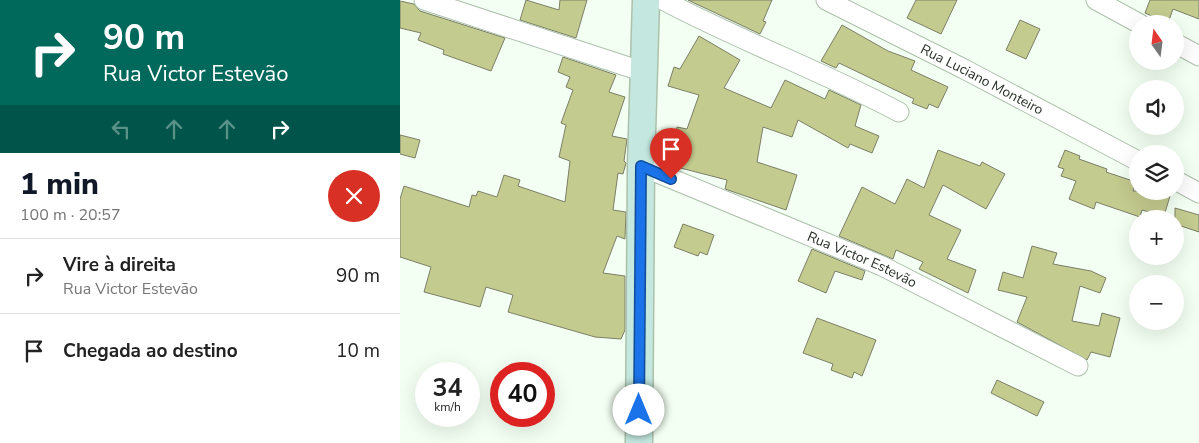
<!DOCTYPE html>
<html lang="pt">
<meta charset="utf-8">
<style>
body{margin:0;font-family:"Nunito Sans",sans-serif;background:#f6f6f6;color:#222;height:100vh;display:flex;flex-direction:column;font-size:19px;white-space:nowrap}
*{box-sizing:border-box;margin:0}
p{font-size:16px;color:#767676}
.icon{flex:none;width:28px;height:28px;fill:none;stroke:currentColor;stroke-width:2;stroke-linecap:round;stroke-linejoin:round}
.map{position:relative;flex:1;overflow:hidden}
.sheet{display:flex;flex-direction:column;background:#fff;width:400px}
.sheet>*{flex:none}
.top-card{background:#00695c;color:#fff;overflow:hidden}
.needle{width:32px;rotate:346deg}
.buttons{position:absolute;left:729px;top:15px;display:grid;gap:10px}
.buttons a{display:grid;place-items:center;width:55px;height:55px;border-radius:50%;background:#fff;box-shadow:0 5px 20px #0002;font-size:25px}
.speed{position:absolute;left:15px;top:362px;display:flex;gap:10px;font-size:25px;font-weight:700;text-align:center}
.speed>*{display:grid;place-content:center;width:65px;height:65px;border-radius:50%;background:#fff;box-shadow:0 5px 20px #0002;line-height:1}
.speed small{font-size:12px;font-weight:400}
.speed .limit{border:8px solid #d22;background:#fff;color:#111}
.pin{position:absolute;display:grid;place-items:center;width:42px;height:42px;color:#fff;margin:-51px -21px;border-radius:50% 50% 50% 0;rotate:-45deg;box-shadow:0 0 5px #0007}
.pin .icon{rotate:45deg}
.me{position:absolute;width:55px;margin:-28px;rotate:0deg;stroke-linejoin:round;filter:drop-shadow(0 0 4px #0008)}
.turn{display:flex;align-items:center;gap:18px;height:105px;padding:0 20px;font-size:22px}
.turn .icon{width:65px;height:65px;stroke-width:2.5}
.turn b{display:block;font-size:35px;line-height:42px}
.lanes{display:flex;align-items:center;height:48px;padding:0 20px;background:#0003;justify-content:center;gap:25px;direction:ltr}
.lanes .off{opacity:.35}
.round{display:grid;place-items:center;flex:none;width:52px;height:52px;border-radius:26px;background:#f6f6f6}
.overview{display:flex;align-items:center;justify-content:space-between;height:85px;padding:0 20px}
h1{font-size:30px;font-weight:800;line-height:38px;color:#111827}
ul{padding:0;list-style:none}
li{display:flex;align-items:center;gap:15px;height:75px;padding:0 20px;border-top:1px solid #e0e0e0}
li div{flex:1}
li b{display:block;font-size:19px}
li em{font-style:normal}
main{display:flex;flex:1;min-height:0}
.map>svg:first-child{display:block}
.building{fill:#c4cb8f;stroke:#7c7f67}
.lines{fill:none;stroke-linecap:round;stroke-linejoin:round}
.street-casing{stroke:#adc0ac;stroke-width:21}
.secondary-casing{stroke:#adc0ac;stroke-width:29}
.street{stroke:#fff;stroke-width:19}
.secondary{stroke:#c4e8df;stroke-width:26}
.route-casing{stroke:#114b97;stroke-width:12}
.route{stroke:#1a73e8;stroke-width:9}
.labels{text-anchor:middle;stroke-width:4;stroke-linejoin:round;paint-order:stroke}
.street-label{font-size:14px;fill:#283028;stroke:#fff}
</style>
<main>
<section class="sheet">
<div class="top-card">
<div class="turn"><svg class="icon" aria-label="right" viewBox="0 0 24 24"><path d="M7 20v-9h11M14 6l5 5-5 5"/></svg><div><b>90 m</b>Rua Victor Estevão</div></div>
<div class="lanes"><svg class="icon off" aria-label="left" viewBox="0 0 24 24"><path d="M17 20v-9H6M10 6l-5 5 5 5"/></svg><svg class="icon off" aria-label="ahead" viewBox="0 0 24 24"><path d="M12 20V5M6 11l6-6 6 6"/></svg><svg class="icon off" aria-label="ahead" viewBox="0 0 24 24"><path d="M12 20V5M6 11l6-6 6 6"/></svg><svg class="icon" aria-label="right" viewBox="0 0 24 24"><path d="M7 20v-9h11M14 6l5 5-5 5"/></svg></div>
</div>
<div class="overview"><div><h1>1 min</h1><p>100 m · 20:57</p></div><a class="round" style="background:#d93025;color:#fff"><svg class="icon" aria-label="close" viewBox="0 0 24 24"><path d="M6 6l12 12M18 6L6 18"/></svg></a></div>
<ul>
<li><svg class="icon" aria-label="right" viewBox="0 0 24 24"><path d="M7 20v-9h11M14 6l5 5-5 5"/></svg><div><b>Vire à direita</b><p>Rua Victor Estevão</p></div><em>90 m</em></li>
<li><svg class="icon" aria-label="arrive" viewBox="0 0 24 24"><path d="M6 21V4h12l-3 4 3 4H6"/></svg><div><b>Chegada ao destino</b></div><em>10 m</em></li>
</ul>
</section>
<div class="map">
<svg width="799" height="443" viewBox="0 0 799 443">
<rect width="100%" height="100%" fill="#f3fff2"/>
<g class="building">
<path d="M126,0L159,10L160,0H187L176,38L120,20Z"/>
<path d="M288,0H372L363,21L366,22L360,34Z"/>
<path d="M516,0H557L541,34L507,18Z"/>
<path d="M750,0H799V19L773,9L768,23L745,13Z"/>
<path d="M0,1L14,4L20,11L105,38L91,71L43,54L44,50L18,40L21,33L0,28Z"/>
<path d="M620,20L640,29L626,59L606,50Z"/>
<path d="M442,25L488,51L515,61L511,70L548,87L538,108L529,104L527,109L512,103L514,99L439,63L436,68L421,61Z"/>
<path d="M299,36L340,60L324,88L371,108L385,80L425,99L429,90L461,105L455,126L479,136L472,153L450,144L448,148L398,120L392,137L363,127L357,162L397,175L386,210L325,189L327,180L269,165L277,127L287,129L299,95L268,86L274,67L280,69Z"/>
<path d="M163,57L216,75L209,92L225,97L212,136L227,139L224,161L226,163L223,174L218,173L213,210L226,212L225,239L217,236L203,273L225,276V330L221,339L195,337L108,312L113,295L86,287L80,307L24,292L31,267L0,257V199L4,186L69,207L72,195L76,196L78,191L97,197L104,175L120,180L118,186L165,202L170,161L159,157L166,125L161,123L173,90L166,87L170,77L158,72Z"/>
<path d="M0,135L20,140L15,158L0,154Z"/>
<path d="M538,150L580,166L582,162L605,174L586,209L543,185L529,215L561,230L547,259L576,270L568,293L519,269L523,262L496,250L493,259L439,236L462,187L495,204L507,179L524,188Z"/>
<path d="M665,150L680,156L679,159L707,169L706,172L736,182L733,191H754L770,196L764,216L742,210L740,217L696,202L694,209L669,199L676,181L661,176L664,169L658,167Z"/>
<path d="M775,208L799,215V232L775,224Z"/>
<path d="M283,224L314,235L307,255L300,252L298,256L274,247Z"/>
<path d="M632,246L657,253L653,264L691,271L706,278L700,293L680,286L672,321L699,326L702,313L720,318L710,357L691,352L687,360L617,322L627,297L598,290L603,272L623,278Z"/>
<path d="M412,249L465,271L462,280L435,271L426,293L398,281Z"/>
<path d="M417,318L476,340L462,376L454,372L452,378L431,370L433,364L403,353Z"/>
<path d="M597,380L644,402L637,416L591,393Z"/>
</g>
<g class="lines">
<g class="street-casing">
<g id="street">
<path d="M24,0L244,72"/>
<path d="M263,0C340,41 422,71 499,112"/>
<path id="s1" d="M426,0L564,69L738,161"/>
<path d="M696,0L740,24"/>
<path d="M775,43L799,56"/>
<path id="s2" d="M241,166L482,266L678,366"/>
<path d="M775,180L799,193"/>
</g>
</g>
<g class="secondary-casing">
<path id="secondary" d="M239,443L241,166L246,0"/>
</g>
<use href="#street" class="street"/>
<use href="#secondary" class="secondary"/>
</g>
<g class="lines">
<g class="route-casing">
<path id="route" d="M239,410L241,166L271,179"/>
</g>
<use href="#route" class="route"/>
</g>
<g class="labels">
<g class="street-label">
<text dy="5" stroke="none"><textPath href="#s1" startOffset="175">Rua Luciano Monteiro</textPath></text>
<text dy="5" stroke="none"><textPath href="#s2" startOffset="240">Rua Victor Estevão</textPath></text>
</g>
</g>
</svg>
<div class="buttons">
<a><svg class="needle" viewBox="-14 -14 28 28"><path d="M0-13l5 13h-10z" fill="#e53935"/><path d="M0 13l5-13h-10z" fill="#767676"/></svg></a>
<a><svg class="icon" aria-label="sound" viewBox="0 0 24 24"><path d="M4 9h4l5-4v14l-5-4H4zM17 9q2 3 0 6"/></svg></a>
<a><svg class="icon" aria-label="layers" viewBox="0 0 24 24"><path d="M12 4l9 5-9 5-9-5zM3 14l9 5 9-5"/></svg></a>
<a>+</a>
<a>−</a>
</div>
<div class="speed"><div>34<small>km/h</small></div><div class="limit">40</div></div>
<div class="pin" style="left:271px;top:179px;background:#d93025"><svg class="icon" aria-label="arrive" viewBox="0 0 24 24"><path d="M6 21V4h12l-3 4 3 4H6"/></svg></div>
<svg class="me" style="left:239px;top:410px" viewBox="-20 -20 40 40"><circle r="19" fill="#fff"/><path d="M0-13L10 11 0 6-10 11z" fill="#1a73e8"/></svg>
</div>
</main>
